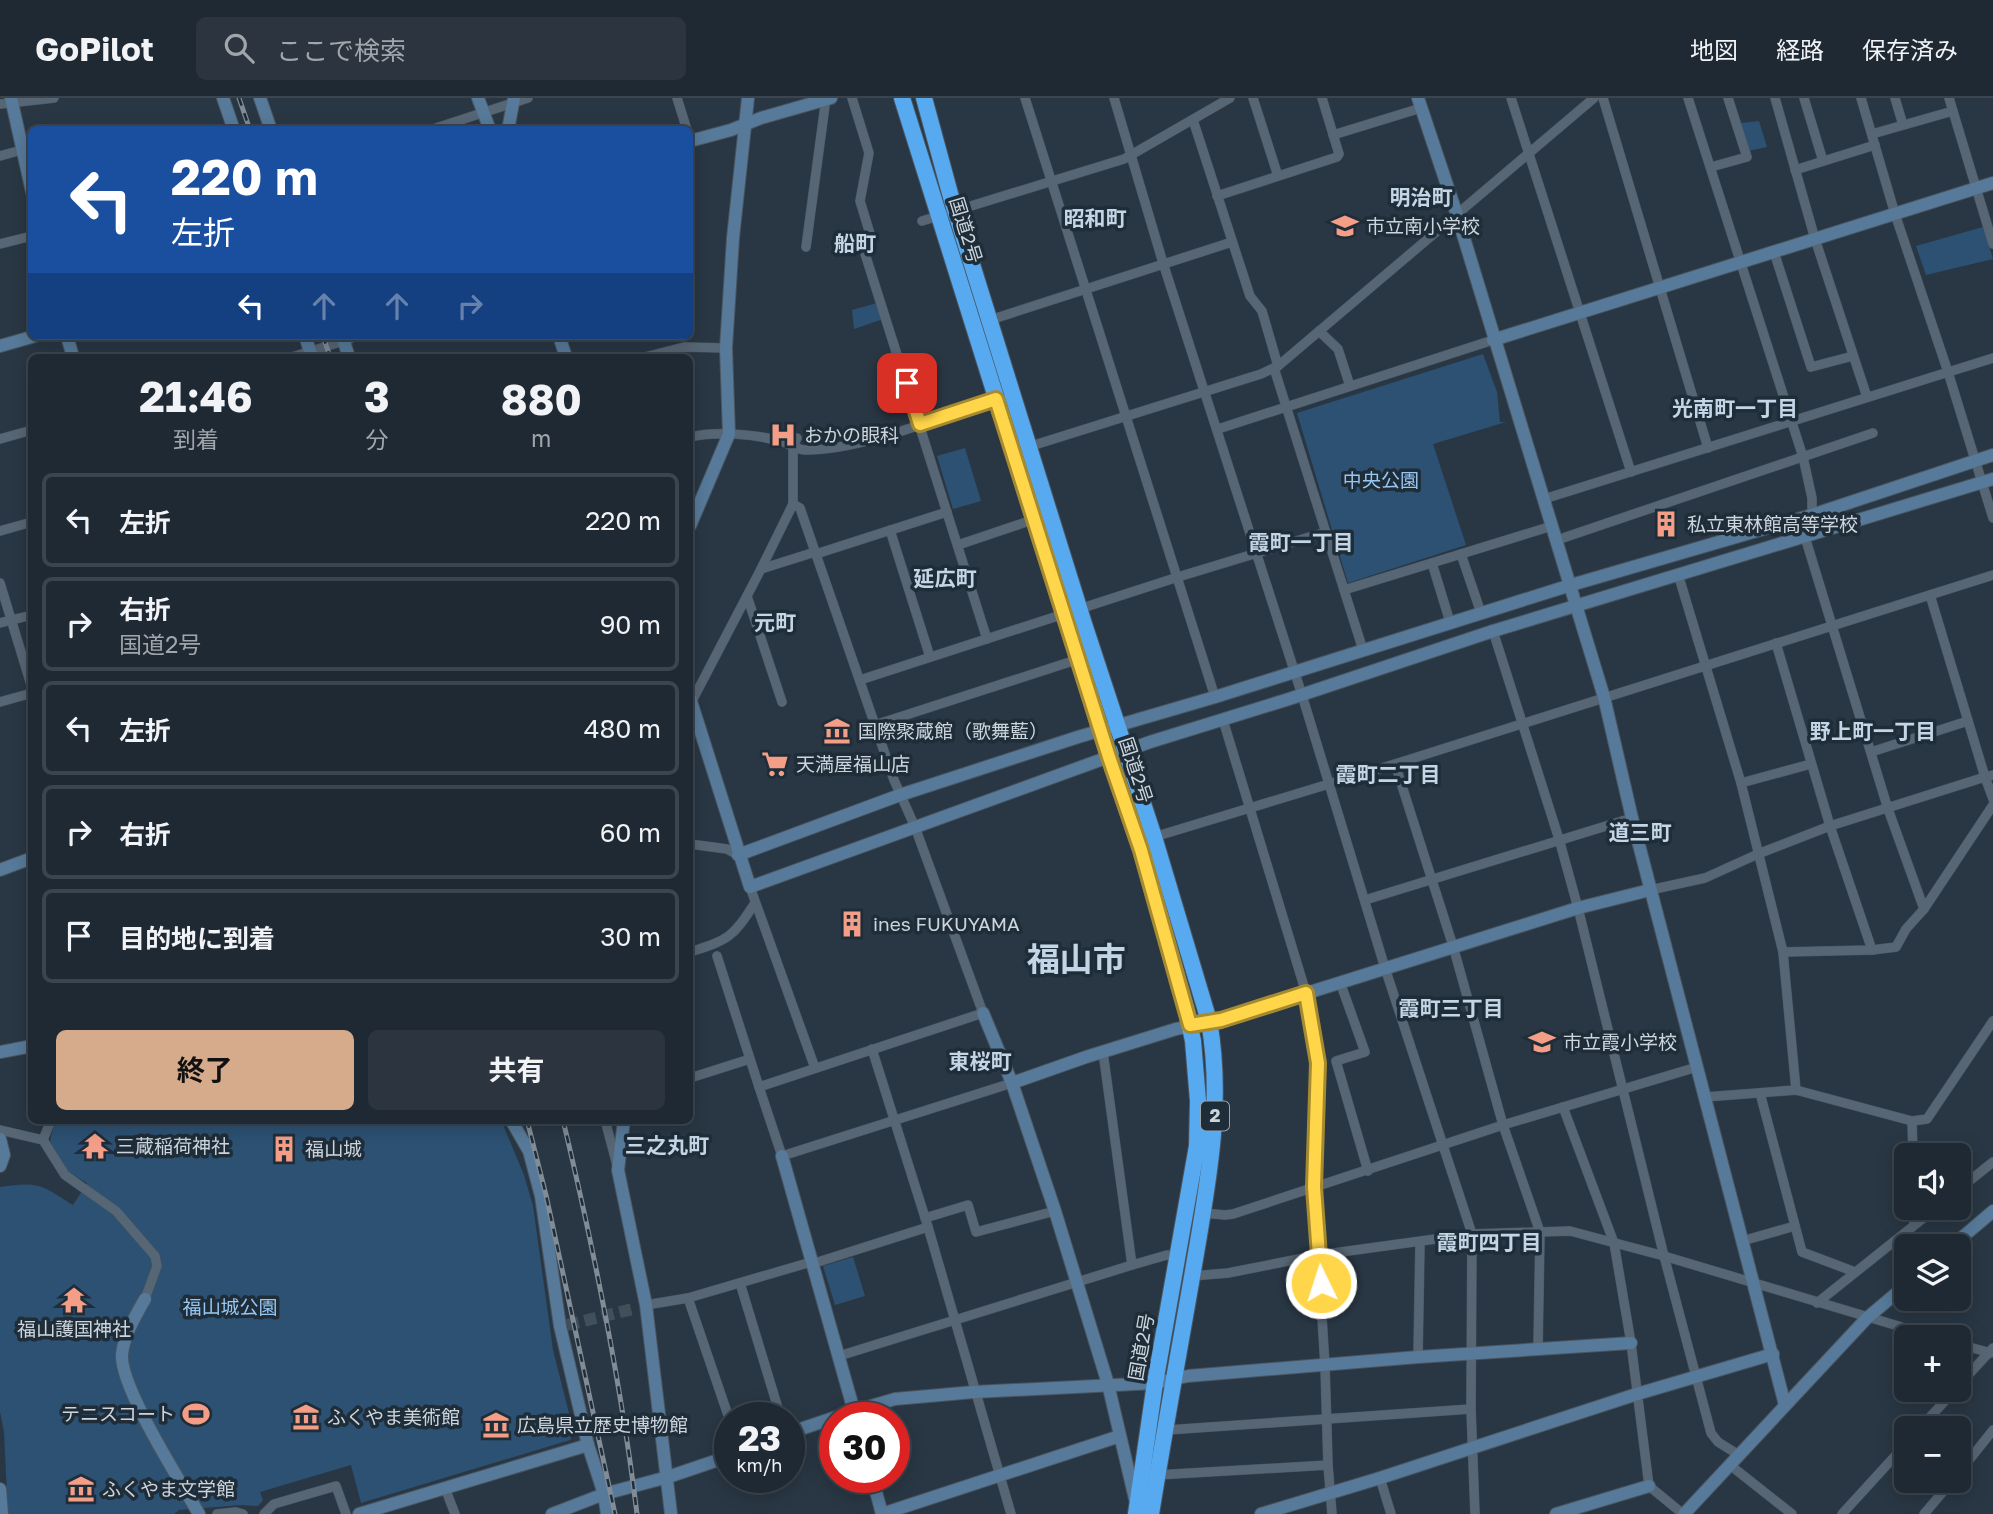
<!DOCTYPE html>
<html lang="ja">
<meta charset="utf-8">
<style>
body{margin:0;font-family:"Golos Text","Noto Sans JP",sans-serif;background:#2c353f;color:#f1f3f6;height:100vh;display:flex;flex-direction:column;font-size:26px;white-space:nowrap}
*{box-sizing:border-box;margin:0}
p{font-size:23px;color:#a1a6ac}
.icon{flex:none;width:38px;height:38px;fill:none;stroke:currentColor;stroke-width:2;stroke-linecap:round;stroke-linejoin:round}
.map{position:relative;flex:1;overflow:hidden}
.side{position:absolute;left:28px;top:256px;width:665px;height:770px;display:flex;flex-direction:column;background:#1f2933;border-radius:10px;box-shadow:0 4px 18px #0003,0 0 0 2px #3c454e}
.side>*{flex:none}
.banner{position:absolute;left:28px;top:28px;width:665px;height:214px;border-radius:10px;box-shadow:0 4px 18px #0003,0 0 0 2px #3c454e;background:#1a4fa0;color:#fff;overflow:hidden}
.buttons{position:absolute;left:1894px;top:1045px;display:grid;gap:14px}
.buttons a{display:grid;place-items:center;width:77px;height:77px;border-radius:10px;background:#1f2933;box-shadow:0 4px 18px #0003,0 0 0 2px #3c454e;font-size:35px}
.speed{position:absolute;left:714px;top:1304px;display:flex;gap:14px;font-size:35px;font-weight:700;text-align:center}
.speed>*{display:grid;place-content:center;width:91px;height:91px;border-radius:50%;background:#1f2933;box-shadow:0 4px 18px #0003,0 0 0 2px #3c454e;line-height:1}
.speed small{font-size:18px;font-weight:400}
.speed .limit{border:10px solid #d22;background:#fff;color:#111}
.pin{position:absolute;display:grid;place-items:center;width:60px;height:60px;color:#fff;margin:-30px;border-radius:14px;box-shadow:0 4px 10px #0006}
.me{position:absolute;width:77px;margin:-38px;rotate:356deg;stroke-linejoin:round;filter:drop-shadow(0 0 5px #0008)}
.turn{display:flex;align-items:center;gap:24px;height:147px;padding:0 28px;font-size:32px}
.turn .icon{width:91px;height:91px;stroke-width:2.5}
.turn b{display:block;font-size:49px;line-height:60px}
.lanes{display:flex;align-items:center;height:66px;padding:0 28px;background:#0003;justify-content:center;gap:35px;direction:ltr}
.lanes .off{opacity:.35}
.eta{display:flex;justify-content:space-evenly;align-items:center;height:119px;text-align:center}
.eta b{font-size:42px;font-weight:700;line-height:49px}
.action{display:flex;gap:14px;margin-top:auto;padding:14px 28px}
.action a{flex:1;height:80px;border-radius:10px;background:#d6ab8b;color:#111;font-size:28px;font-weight:700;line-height:80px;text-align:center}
.action a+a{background:#2c353f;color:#f1f3f6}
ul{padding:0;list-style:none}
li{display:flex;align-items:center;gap:21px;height:94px;margin:0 14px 10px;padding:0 14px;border:4px solid #3c454e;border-radius:10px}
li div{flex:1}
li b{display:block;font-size:26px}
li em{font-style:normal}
header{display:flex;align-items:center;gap:42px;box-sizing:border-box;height:98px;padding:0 35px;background:#1f2933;border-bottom:2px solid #3c454e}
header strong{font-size:33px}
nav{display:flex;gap:38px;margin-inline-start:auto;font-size:24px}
.search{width:490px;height:63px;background:#2c353f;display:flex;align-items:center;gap:18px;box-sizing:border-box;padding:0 24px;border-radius:10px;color:#a1a6ac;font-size:26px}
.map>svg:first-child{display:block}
.green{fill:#2d5172}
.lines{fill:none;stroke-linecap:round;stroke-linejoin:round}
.secondary-tunnel{stroke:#414f5b;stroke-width:12;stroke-dasharray:12 6;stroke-linecap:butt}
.street-casing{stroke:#495560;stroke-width:10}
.secondary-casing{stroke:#495560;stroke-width:14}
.highway-casing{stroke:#495560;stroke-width:18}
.street{stroke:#576675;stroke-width:9}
.secondary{stroke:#577a9a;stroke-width:12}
.highway{stroke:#57a9f0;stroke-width:16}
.rail-casing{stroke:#818c96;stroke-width:5}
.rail{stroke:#1f2d39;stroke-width:2.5;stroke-dasharray:8;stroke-linecap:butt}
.route-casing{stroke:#a68a30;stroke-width:18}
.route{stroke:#ffd54a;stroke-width:12}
.labels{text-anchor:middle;stroke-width:7;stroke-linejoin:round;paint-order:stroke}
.shield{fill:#1f2d39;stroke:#98a3ac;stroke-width:2}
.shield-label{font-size:18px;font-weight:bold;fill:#ccd5dd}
.poi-label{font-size:19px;fill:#ccd5dd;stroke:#1f2d39;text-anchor:start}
.street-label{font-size:19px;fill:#ccd5dd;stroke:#1f2d39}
.park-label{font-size:19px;fill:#97c6f3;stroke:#1f2d39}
.neighbourhood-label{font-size:21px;font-weight:bold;fill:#c4d5e5;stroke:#1f2d39}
.town-label{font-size:33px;font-weight:bold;fill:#c4d5e5;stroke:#1f2d39}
</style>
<header>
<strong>GoPilot</strong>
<div class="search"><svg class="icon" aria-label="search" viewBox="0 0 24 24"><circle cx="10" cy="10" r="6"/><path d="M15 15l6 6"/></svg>ここで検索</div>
<nav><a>地図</a><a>経路</a><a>保存済み</a></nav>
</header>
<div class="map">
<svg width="1993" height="1416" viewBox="0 0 1993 1416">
<rect width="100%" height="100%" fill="#293744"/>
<g class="green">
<path d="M1759,23L1767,49L1748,53L1740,25Z"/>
<path d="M1983,129L1993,161L1926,177L1916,148Z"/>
<path d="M877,205L883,221L854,231L852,212Z"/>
<path d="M1483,256L1497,294L1500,324H1506L1433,346L1466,447L1348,485L1297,315Z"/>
<path d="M965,350L981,403L953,411L937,358Z"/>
<path d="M55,1022H501L524,1077L533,1108L553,1252L574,1335L570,1342L361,1405L351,1367L260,1394L263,1402L258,1408L241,1407L179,1412L174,1416H8L4,1334L0,1314V1089C40,1083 41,1087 73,1107L87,1085L68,1074L52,1048L50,1043Z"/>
<path d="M853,1159L865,1198L835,1207L823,1168Z"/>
</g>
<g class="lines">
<path class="secondary-tunnel" d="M567,1227L633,1211"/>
<g class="street-casing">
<g id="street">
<path d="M677,0L687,32"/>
<path d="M852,0L869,55L860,103L871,139"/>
<path d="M1025,0L1215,599"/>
<path d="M1114,0L1163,165L1302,597L1385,870L1472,1136L1471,1311L1475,1416"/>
<path d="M1253,0L1278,78"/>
<path d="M1511,0L1631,374"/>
<path d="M1603,0L1708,350"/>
<path d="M1688,0L1803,359L1812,400V417L1805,439L1888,711L1924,811L1906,831L1896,849L1872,852L1783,854"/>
<path d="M1775,0L1815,141L1867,299"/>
<path d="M1804,0L1823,63"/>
<path d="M1861,0L1895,116L1948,274L1993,420"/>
<path d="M1895,0L1903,27"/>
<path d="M1949,0L1993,146"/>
<path d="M0,6L54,0"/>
<path d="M1193,22L1250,198L1262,213L1278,268"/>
<path d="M430,32L528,0"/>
<path d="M1872,36L1953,13"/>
<path d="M1333,37L1421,10"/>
<path d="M0,58L22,52"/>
<path d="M1711,69L1747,59L1728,0"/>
<path d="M1795,72L1875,47"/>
<path d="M1217,98L1337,59L1339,56L1322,0"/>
<path d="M922,123L1124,61L1230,0"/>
<path d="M861,143L987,541"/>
<path d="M0,146L32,138"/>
<path d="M806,149L826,0"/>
<path d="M1774,154L1811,269L1853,258"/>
<path d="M990,222L1232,144"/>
<path d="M1319,233L1338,251L1350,288"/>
<path d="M292,259L350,241"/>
<path d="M645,259L684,249L726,250"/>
<path d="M1274,270L1363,552"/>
<path d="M1218,331L1493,242"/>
<path d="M690,339C716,333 754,336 780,343C789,345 796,352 805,352C863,352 940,319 996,301"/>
<path d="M0,341L32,332"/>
<path d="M1028,349L1261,276L1278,268L1594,0"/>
<path d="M1544,401L1993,260"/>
<path d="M793,406L800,410L894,682L915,729L983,915L759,989L782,1058L1012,985"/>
<path d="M890,432L930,559"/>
<path d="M0,433L32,424"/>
<path d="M1557,442L1873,335"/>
<path d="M958,447L1035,421"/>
<path d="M816,456L947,414"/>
<path d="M1461,456L1481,515"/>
<path d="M1432,465L1450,524"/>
<path d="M761,471L793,406V349L797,340"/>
<path d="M1678,476L1741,685L1783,854L1796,992"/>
<path d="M0,485L32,590"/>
<path d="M1344,492L1552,428"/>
<path d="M1930,497L1985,679L1993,677"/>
<path d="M747,498L782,604"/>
<path d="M0,525L32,517"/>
<path d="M1493,533L1559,741L1578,810L1664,1158L1711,1335L1718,1344L1739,1357"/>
<path d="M1776,545L1830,728L1872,852"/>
<path d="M860,582L1178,479L1326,434"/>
<path d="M0,604L32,595"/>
<path d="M691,605L761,471L815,454"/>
<path d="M1223,622L1306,895L1318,965L1314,1089L1325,1268L1328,1367L1332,1416"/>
<path d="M875,627L1079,561"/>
<path d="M1871,654L1968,623"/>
<path d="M1395,666L1453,848L1503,1027L1540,1134L1538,1251"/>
<path d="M1741,685L1811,666"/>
<path d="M1154,739L1395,666L1993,477"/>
<path d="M690,746L727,751L738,757"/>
<path d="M750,789L815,970"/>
<path d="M1650,792L1705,780L1758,756L1830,728L1985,679L1993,701"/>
<path d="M1365,802L1632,720"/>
<path d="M1924,811L1993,707"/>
<path d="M690,854C730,841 732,840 755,805"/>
<path d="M717,858L759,989"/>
<path d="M1340,884L1365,954L1336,963L1368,1073"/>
<path d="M872,951L928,1129L1011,1416"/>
<path d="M1103,954L1132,1167"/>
<path d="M690,980L750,961"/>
<path d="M1760,995L1802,1154L1855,1174"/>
<path d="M1705,999L1796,992L1912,1023L1913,1057"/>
<path d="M1563,1009L1614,1145L1631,1245L1649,1388L1683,1416"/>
<path d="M605,1022L617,1067"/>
<path d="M1912,1023L1927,1021L1993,923"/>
<path d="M0,1032L43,1042L65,1077L116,1113L155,1158L157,1168L145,1201"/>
<path d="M43,1042L51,1022"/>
<path d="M1958,1092L1993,1064"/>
<path d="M1914,1110V1127"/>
<path d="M1203,1115L1225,1117L1233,1116L1503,1027L1697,969"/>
<path d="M925,1120L968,1107L976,1134L1055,1113"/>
<path d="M1742,1143L1795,1128"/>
<path d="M1192,1178L1228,1175L1319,1157L1472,1136L1570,1133L1664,1158L1935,1239"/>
<path d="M740,1185L781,1320"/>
<path d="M688,1200L730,1323"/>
<path d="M1817,1205L1936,1110"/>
<path d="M646,1207L688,1200L811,1164H818L928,1129"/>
<path d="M1958,1246L1991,1255"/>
<path d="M839,1258L1132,1167L1167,1157L1178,1158"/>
<path d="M1418,1259L1420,1144"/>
<path d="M1958,1288L1993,1250"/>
<path d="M1920,1330L1955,1292"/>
<path d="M1167,1332L1471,1311"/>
<path d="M1730,1367L1792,1416"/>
<path d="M1958,1376L1993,1332"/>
<path d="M1157,1377L1328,1367"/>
<path d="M1380,1380L1391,1416"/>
<path d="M445,1390L455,1416"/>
<path d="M217,1416L236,1414L243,1416"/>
<path d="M264,1416L274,1406L336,1388L346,1416"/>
<path d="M1842,1416L1906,1346"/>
<path d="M1924,1416L1953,1382"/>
</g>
</g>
<g class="secondary-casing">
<g id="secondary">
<path d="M11,0L32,94"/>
<path d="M223,0L234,32"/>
<path d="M260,0L271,32"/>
<path d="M478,0L490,32"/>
<path d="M1418,0L1457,117L1604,599L1632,720L1785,1307"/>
<path d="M508,32L514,0"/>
<path d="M690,43L731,32L761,20L831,0"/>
<path d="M67,238L73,259"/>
<path d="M305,238L312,259"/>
<path d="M342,238L349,259"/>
<path d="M559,238L566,259"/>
<path d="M1493,242L1993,85"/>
<path d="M0,248L35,238"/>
<path d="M690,428L729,336L726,250L733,140L748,0"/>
<path d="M690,600L750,789L1150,644L1289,601L1493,533L1993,381"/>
<path d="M738,757L900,697L1078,639L1215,599L1571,487L1812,417L1993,357"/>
<path d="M0,772L32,760"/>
<path d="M983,915L1012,985L1055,1113L1108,1286L1135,1401"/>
<path d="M0,954L32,948"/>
<path d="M1012,985L1086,959L1176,931L1221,922L1578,810L1650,792"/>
<path d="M511,1022L529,1053L541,1098L560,1228L588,1347L604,1396L607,1416"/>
<path d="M624,1022L618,1072L646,1207L671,1416"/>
<path d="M0,1041L4,1057L0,1068"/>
<path d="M782,1058L856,1320"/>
<path d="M1952,1148L1993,1113"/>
<path d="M145,1201C136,1217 124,1237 122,1256C119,1288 181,1384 199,1416"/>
<path d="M789,1335L854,1313L895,1301L974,1294L1155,1285L1188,1278L1418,1259L1631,1245"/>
<path d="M872,1379L882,1416"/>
<path d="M0,1391L2,1416"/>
<path d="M359,1416L588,1347"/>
<path d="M552,1416L604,1396L668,1379L730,1358"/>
<path d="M882,1416L1120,1338"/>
<path d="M1261,1416L1380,1380L1637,1296L1773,1256"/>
<path d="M1556,1416L1649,1388"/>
<path d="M1684,1416L1867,1220L1906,1187"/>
</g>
</g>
<g class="highway-casing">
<g id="highway">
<path d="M902,0L1109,659L1141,752L1186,910L1193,943L1198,1003L1197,1048L1155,1285L1136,1416"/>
<path d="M924,0L951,99L1084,526L1154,739L1209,923C1224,1008 1207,1090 1193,1173C1179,1254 1164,1335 1151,1416"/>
</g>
</g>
<use href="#street" class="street"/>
<use href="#secondary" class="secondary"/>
<use href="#highway" class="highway"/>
<g class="rail-casing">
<g id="rail">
<path d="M239,0L250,32"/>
<path d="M323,238L330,259"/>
<path d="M527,1022L546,1097L615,1416"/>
<path d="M563,1022C594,1152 621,1284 637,1416"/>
</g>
</g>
<use href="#rail" class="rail"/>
</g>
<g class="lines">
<g class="route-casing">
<path id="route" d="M907,285L920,326L996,301L1109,659L1141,752L1190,927L1221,922L1306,895L1318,965L1314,1089L1321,1185"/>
</g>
<use href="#route" class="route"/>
</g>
<defs>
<g id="school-bare" transform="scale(2.1)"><path d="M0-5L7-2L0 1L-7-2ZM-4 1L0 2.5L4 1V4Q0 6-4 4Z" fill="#f49e87" stroke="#1f2d39" stroke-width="2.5" paint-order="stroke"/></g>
<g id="hospital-bare" transform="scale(2.1)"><path d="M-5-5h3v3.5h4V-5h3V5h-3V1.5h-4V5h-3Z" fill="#f49e87" stroke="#1f2d39" stroke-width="2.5" paint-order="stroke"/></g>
<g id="building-bare" transform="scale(2.1)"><path d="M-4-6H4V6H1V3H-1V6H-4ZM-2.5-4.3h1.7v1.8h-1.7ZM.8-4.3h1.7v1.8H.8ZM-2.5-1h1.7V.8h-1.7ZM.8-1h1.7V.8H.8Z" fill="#f49e87" stroke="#1f2d39" stroke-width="2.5" paint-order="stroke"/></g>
<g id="museum-bare" transform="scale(2.1)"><path d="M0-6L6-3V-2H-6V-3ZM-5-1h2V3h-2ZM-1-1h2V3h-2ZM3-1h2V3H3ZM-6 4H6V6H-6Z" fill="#f49e87" stroke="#1f2d39" stroke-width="2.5" paint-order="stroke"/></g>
<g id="supermarket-bare" transform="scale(2.1)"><path d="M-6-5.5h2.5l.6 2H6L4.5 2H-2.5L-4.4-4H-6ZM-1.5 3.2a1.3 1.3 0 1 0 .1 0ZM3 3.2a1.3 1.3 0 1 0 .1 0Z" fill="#f49e87" stroke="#1f2d39" stroke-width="2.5" paint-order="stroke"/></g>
<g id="temple-bare" transform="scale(2.1)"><path d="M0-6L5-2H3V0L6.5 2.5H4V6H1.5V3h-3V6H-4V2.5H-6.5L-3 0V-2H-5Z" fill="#f49e87" stroke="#1f2d39" stroke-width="2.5" paint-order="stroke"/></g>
<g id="stadium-bare" transform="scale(2.1)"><path d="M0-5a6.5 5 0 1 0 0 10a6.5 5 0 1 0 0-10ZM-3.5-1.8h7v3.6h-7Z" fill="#f49e87" stroke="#1f2d39" stroke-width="2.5" paint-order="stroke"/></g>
</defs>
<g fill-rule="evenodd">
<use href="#school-bare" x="1345" y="128"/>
<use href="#hospital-bare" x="783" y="337"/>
<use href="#building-bare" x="1666" y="426"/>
<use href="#museum-bare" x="837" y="633"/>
<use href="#supermarket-bare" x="775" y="666"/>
<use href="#building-bare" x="852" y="826"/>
<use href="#school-bare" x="1542" y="944"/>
<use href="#temple-bare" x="95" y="1048"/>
<use href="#building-bare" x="284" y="1051"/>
<use href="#temple-bare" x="74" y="1202"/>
<use href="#stadium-bare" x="196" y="1316"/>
<use href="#museum-bare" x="306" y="1319"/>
<use href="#museum-bare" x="496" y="1327"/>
<use href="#museum-bare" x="81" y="1391"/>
</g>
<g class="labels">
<rect class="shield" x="1201" y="1003.5" width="28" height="29" rx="5"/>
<g class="shield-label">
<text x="1215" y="1024">2</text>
</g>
<g class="poi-label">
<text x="1366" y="135">市立南小学校</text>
<text x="804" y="344">おかの眼科</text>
<text x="1687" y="433">私立東林館高等学校</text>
<text x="858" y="640">国際聚蔵館（歌舞藍）</text>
<text x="796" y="673">天満屋福山店</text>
<text x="873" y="833">ines FUKUYAMA</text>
<text x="1563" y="951">市立霞小学校</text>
<text x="116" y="1055">三蔵稲荷神社</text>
<text x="305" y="1058">福山城</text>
<text x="74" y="1238" text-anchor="middle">福山護国神社</text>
<text x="175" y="1323" text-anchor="end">テニスコート</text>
<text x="327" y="1326">ふくやま美術館</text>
<text x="517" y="1334">広島県立歴史博物館</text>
<text x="102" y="1398">ふくやま文学館</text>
</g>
<g class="street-label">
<text transform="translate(966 132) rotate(73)" y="7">国道2号</text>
<text transform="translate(1136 672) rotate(72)" y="7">国道2号</text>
<text transform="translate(1141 1249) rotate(-80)" y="7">国道2号</text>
</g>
<g class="park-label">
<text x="1381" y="389">中央公園</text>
<text x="230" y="1216">福山城公園</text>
</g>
<g class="neighbourhood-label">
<text x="1421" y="107">明治町</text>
<text x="1095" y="128">昭和町</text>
<text x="855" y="153">船町</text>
<text x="1735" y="318">光南町一丁目</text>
<text x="1301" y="452">霞町一丁目</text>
<text x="945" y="488">延広町</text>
<text x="775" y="532">元町</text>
<text x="1873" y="641">野上町一丁目</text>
<text x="1388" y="684">霞町二丁目</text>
<text x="1640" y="742">道三町</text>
<text x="1451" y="918">霞町三丁目</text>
<text x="980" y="971">東桜町</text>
<text x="667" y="1055">三之丸町</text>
<text x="1489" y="1152">霞町四丁目</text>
</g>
<g class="town-label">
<text x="1076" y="873">福山市</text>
</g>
</g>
</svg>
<div class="buttons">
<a><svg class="icon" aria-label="sound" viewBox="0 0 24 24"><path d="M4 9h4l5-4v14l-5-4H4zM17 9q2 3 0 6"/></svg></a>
<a><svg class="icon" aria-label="layers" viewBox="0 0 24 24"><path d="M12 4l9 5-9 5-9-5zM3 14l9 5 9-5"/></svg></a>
<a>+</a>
<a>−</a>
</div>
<div class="speed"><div>23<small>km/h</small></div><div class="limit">30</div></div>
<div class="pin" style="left:907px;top:285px;background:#d93025"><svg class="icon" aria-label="arrive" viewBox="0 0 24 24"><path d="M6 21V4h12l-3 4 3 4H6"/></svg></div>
<svg class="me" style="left:1321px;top:1185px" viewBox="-20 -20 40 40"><circle r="17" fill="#ffd54a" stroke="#fff" stroke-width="3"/><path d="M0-11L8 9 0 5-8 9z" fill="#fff"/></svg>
<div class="banner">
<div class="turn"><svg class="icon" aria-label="left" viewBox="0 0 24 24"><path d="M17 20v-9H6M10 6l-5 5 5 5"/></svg><div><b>220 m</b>左折</div></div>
<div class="lanes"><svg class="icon" aria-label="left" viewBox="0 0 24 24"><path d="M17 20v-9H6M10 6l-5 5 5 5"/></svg><svg class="icon off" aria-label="ahead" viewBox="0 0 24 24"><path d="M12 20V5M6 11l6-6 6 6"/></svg><svg class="icon off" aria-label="ahead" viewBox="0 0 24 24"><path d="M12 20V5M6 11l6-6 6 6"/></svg><svg class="icon off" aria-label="right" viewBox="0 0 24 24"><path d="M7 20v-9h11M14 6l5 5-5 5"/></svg></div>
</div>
<section class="side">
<div class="eta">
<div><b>21:46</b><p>到着</p></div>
<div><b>3</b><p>分</p></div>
<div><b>880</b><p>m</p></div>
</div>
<ul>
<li><svg class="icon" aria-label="left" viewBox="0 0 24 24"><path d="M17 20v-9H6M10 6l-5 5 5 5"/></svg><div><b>左折</b></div><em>220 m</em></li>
<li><svg class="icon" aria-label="right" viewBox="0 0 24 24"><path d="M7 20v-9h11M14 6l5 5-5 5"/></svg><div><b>右折</b><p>国道2号</p></div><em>90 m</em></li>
<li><svg class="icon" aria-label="left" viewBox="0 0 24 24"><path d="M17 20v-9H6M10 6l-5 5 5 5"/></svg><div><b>左折</b></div><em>480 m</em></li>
<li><svg class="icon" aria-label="right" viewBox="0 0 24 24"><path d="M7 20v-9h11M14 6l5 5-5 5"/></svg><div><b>右折</b></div><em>60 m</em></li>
<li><svg class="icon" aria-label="arrive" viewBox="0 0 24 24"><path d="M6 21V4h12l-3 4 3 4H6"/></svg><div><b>目的地に到着</b></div><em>30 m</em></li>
</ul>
<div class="action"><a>終了</a><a>共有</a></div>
</section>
</div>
